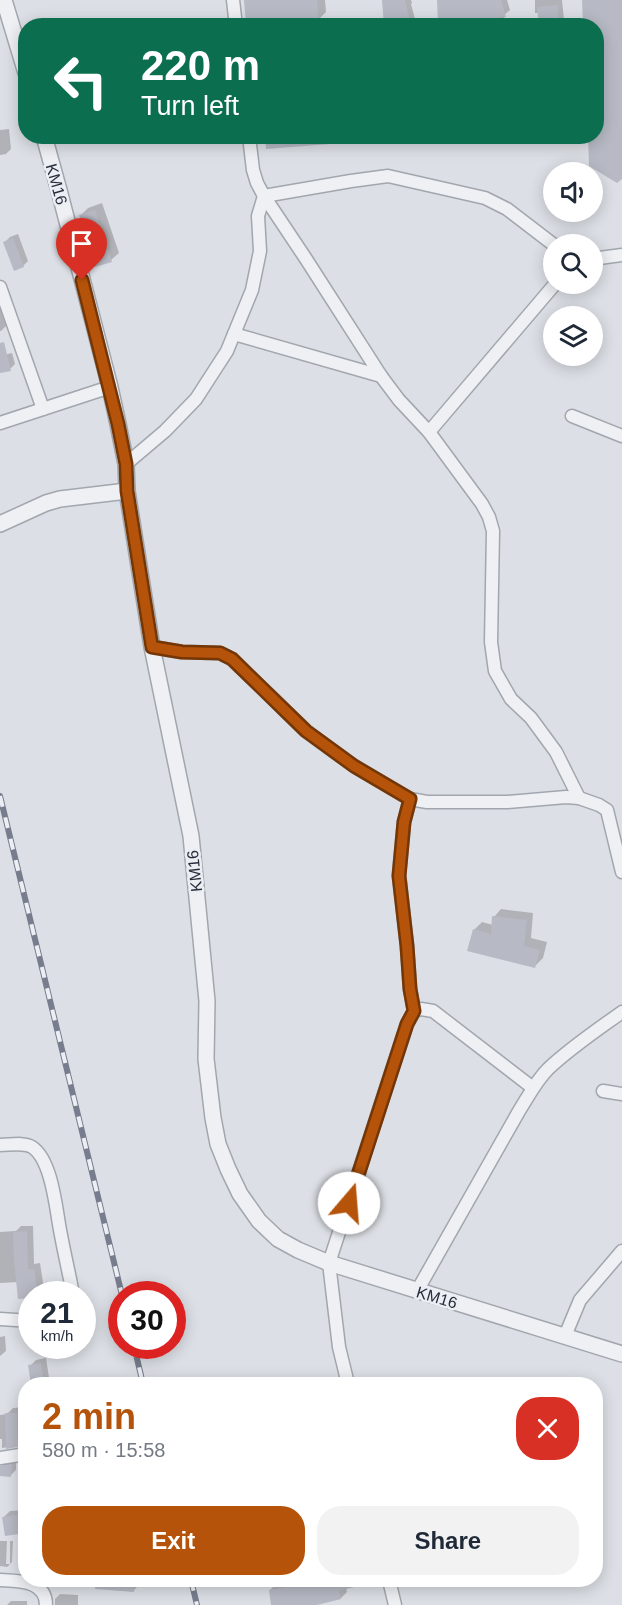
<!DOCTYPE html>
<meta charset="utf-8">
<style>
body{margin:0;font-family:Arial,sans-serif;background:#f2f2f3;color:#1f2937;height:100vh;display:flex;flex-direction:column;font-size:22px;white-space:nowrap}
*{box-sizing:border-box;margin:0}
p{font-size:20px;color:#747a83}
.icon{flex:none;width:33px;height:33px;fill:none;stroke:currentColor;stroke-width:2;stroke-linecap:round;stroke-linejoin:round}
.map{position:relative;flex:1;overflow:hidden}
.side{position:absolute;left:18px;top:1377px;width:585px;height:210px;display:flex;flex-direction:column;background:#fff;border-radius:24px;box-shadow:0 3px 15px #0003}
.side>*{flex:none}
.banner{position:absolute;left:18px;top:18px;width:586px;height:126px;border-radius:24px;box-shadow:0 3px 15px #0003;background:#0b6e4f;color:#fff;overflow:hidden}
.fabs{position:absolute;left:543px;top:162px;display:grid;gap:12px}
.fabs a{display:grid;place-items:center;width:60px;height:60px;border-radius:50%;background:#fff;box-shadow:0 3px 15px #0003;font-size:30px}
.speed{position:absolute;left:18px;top:1281px;display:flex;gap:12px;font-size:30px;font-weight:700;text-align:center}
.speed>*{display:grid;place-content:center;width:78px;height:78px;border-radius:50%;background:#fff;box-shadow:0 3px 15px #0003;line-height:1}
.speed small{font-size:15px;font-weight:400}
.speed .limit{border:9px solid #d22;background:#fff;color:#111}
.pin{position:absolute;display:grid;place-items:center;width:51px;height:51px;color:#fff;margin:-62px -26px;border-radius:50% 50% 50% 0;rotate:-45deg;box-shadow:0 0 6px #0007}
.pin .icon{rotate:45deg}
.me{position:absolute;width:66px;margin:-33px;rotate:18deg;stroke-linejoin:round;filter:drop-shadow(0 0 4px #0008)}
.turn{display:flex;align-items:center;gap:21px;height:126px;padding:0 24px;font-size:27px}
.turn .icon{width:78px;height:78px;stroke-width:2.5}
.turn b{display:block;font-size:42px;line-height:51px}
.round{display:grid;place-items:center;flex:none;width:63px;height:63px;border-radius:24px;background:#f2f2f3}
.headline{display:flex;align-items:center;justify-content:space-between;height:102px;padding:0 24px}
h1{font-size:36px;font-weight:800;line-height:45px;color:#b45309}
.cta{display:flex;gap:12px;margin-top:auto;padding:12px 24px}
.cta a{flex:1;height:69px;border-radius:24px;background:#b45309;color:#fff;font-size:24px;font-weight:800;line-height:69px;text-align:center}
.cta a+a{background:#f2f2f3;color:#1f2937}
.map>svg:first-child{display:block}
.shadow{fill:#0003}
.building{fill:#b7bac4}
.lines{fill:none;stroke-linecap:round;stroke-linejoin:round}
.minor-casing{stroke:#a2a6ae;stroke-width:15}
.tertiary-casing{stroke:#a2a6ae;stroke-width:18}
.minor{stroke:#eef0f4;stroke-width:12}
.tertiary{stroke:#eef0f4;stroke-width:15}
.rail-casing{stroke:#777d8d;stroke-width:6}
.rail{stroke:#ebeef3;stroke-width:4;stroke-dasharray:11;stroke-linecap:butt}
.route-casing{stroke:#753606;stroke-width:15}
.route{stroke:#b45309;stroke-width:10}
.labels{text-anchor:middle;stroke-width:5;stroke-linejoin:round;paint-order:stroke}
.street-label{font-size:16px;fill:#272c3a;stroke:#ebeef3}
</style>
<div class="map">
<svg width="622" height="1605" viewBox="0 0 622 1605">
<rect width="100%" height="100%" fill="#dcdfe5"/>
<g class="shadow">
<path d="M246,0H325L326,12L318,20L301,21L303,26H248Z"/>
<path d="M383,0H411L412,3L411,4L415,19L409,24V26H386Z"/>
<path d="M438,0H507L510,10L504,15L505,24L503,26H444Z"/>
<path d="M535,0H562L564,20L559,25L539,13H535Z"/>
<path d="M9,129L11,149L6,154L0,155V130Z"/>
<path d="M266,136H367L363,140L267,148Z"/>
<path d="M102,203L119,253L111,260L80,216L88,208Z"/>
<path d="M18,234L28,261L23,266L5,242L10,237Z"/>
<path d="M0,306H4L6,310V326L1,331H0Z"/>
<path d="M12,353L15,364L10,369L0,372V356Z"/>
<path d="M501,909L533,913L531,938L547,942L543,958L535,966L474,930L482,922L493,925L494,917Z"/>
<path d="M21,1226H33L34,1264L40,1263L44,1289L38,1294H32L18,1282L0,1283V1232L16,1231Z"/>
<path d="M5,1336L6,1351L0,1356V1337Z"/>
<path d="M46,1358L50,1384H33L30,1366L36,1360Z"/>
<path d="M26,1407V1442L22,1445L2,1448V1439H0V1415L7,1414L13,1408Z"/>
<path d="M16,1460V1470L11,1475L1,1467L6,1462Z"/>
<path d="M26,1510V1532L4,1517L10,1511Z"/>
<path d="M0,1541H7L6,1564H10V1541H13L12,1562L7,1567L0,1566Z"/>
<path d="M97,1580H141V1583L133,1591L97,1587Z"/>
<path d="M304,1580H366L362,1583L346,1587L347,1592L341,1598L313,1605H273L270,1590L276,1584Z"/>
<path d="M60,1594L78,1595V1605H55V1599Z"/>
<path d="M11,1601H27V1605H0H7Z"/>
</g>
<g class="building">
<path d="M244,0H317L319,21L246,25Z"/>
<path d="M382,0H405L411,25L384,26Z"/>
<path d="M437,0H501L506,17H500V26H442V22L438,23Z"/>
<path d="M582,0H622V179L617,183L589,166L588,136H597V26H583Z"/>
<path d="M558,5L559,26H539L537,7Z"/>
<path d="M265,136H329L330,144L266,149Z"/>
<path d="M95,210L112,262L95,267L79,215Z"/>
<path d="M13,238L24,267L14,271L3,242Z"/>
<path d="M4,342L11,371L0,373V343Z"/>
<path d="M492,916L527,920L524,946L540,950L535,968L467,951L473,929L491,934Z"/>
<path d="M27,1231L28,1269H34L38,1294H32V1298L18,1299L14,1262L13,1232Z"/>
<path d="M41,1363L44,1384H31L28,1365Z"/>
<path d="M5,1413H17V1439L23,1438V1446L6,1449Z"/>
<path d="M12,1464L11,1477L0,1476V1466Z"/>
<path d="M26,1514V1533L5,1536L2,1517Z"/>
<path d="M96,1580H135L134,1592L95,1589Z"/>
<path d="M315,1580H368L369,1583L339,1591L341,1599L317,1605H271L269,1590L299,1585Z"/>
</g>
<g class="lines">
<g class="minor-casing">
<g id="minor">
<path d="M233,0L236,26"/>
<path d="M249,136L253,170L257,183L264,196L306,259L381,376L399,400L429,432L482,504L489,517L493,531L491,642L495,671L511,699L531,718L556,752L579,798"/>
<path d="M592,259L622,255"/>
<path d="M0,287L43,409"/>
<path d="M234,334L381,376"/>
<path d="M572,416L622,436"/>
<path d="M0,423L110,387"/>
<path d="M429,432L555,284"/>
<path d="M126,464L165,431L196,399L227,351L252,290L260,251L258,216L264,196L351,181L388,176L485,198L507,209L554,245"/>
<path d="M152,647L182,652L220,653L232,659L306,731L354,766L410,799L427,802H507L566,797L579,798L599,805L607,810L622,872"/>
<path d="M410,799L404,822L399,875L407,946L410,989L414,1011"/>
<path d="M603,1091L622,1094"/>
<path d="M0,1145C10,1145 24,1142 32,1147C52,1160 56,1209 60,1230C64,1252 69,1273 73,1294"/>
<path d="M417,1291L519,1111C528,1097 536,1081 548,1069C570,1048 597,1030 622,1012"/>
<path d="M0,1319L32,1321"/>
<path d="M565,1336L580,1300L622,1251"/>
<path d="M348,1384L339,1347L329,1263L407,1024L414,1011L421,1009L433,1011L533,1088"/>
<path d="M0,1458L26,1454"/>
<path d="M0,1580C18,1581 46,1580 46,1605"/>
<path d="M389,1580L395,1605"/>
</g>
</g>
<g class="tertiary-casing">
<g id="tertiary">
<path d="M4,0L26,73"/>
<path d="M44,136L60,194L110,387L118,424L126,464L127,491L152,647L191,836L207,1001L206,1059L213,1118L218,1144L228,1169L240,1194L259,1221L278,1239L298,1250L329,1263L622,1354"/>
<path d="M0,524L46,503L60,499L127,491"/>
</g>
</g>
<use href="#minor" class="minor"/>
<use href="#tertiary" class="tertiary"/>
<g class="rail-casing">
<g id="rail">
<path d="M0,796L122,1295"/>
<path d="M134,1346L143,1384"/>
<path d="M191,1580L197,1605"/>
</g>
</g>
<use href="#rail" class="rail"/>
</g>
<g class="lines">
<g class="route-casing">
<path id="route" d="M82,280L118,424L126,464L127,491L152,647L182,652L220,653L232,659L306,731L354,766L410,799L404,822L399,876L407,946L410,989L414,1011L407,1024L349,1203"/>
</g>
<use href="#route" class="route"/>
</g>
<g class="labels">
<g class="street-label">
<text transform="translate(57 184) rotate(74)" y="6">KM16</text>
<text transform="translate(194 871) rotate(-96)" y="6">KM16</text>
<text transform="translate(437 1297) rotate(17)" y="6">KM16</text>
</g>
</g>
</svg>
<div class="fabs">
<a><svg class="icon" aria-label="sound" viewBox="0 0 24 24"><path d="M4 9h4l5-4v14l-5-4H4zM17 9q2 3 0 6"/></svg></a>
<a><svg class="icon" aria-label="search" viewBox="0 0 24 24"><circle cx="10" cy="10" r="6"/><path d="M15 15l6 6"/></svg></a>
<a><svg class="icon" aria-label="layers" viewBox="0 0 24 24"><path d="M12 4l9 5-9 5-9-5zM3 14l9 5 9-5"/></svg></a>
</div>
<div class="speed"><div>21<small>km/h</small></div><div class="limit">30</div></div>
<div class="pin" style="left:82px;top:280px;background:#d93025"><svg class="icon" aria-label="arrive" viewBox="0 0 24 24"><path d="M6 21V4h12l-3 4 3 4H6"/></svg></div>
<svg class="me" style="left:349px;top:1203px" viewBox="-20 -20 40 40"><circle r="19" fill="#fff"/><path d="M0-13L10 11 0 6-10 11z" fill="#b45309"/></svg>
<div class="banner">
<div class="turn"><svg class="icon" aria-label="left" viewBox="0 0 24 24"><path d="M17 20v-9H6M10 6l-5 5 5 5"/></svg><div><b>220 m</b>Turn left</div></div>
</div>
<section class="side">
<div class="headline"><div><h1>2 min</h1><p>580 m · 15:58</p></div><a class="round" style="background:#d93025;color:#fff"><svg class="icon" aria-label="close" viewBox="0 0 24 24"><path d="M6 6l12 12M18 6L6 18"/></svg></a></div>
<div class="cta"><a>Exit</a><a>Share</a></div>
</section>
</div>
